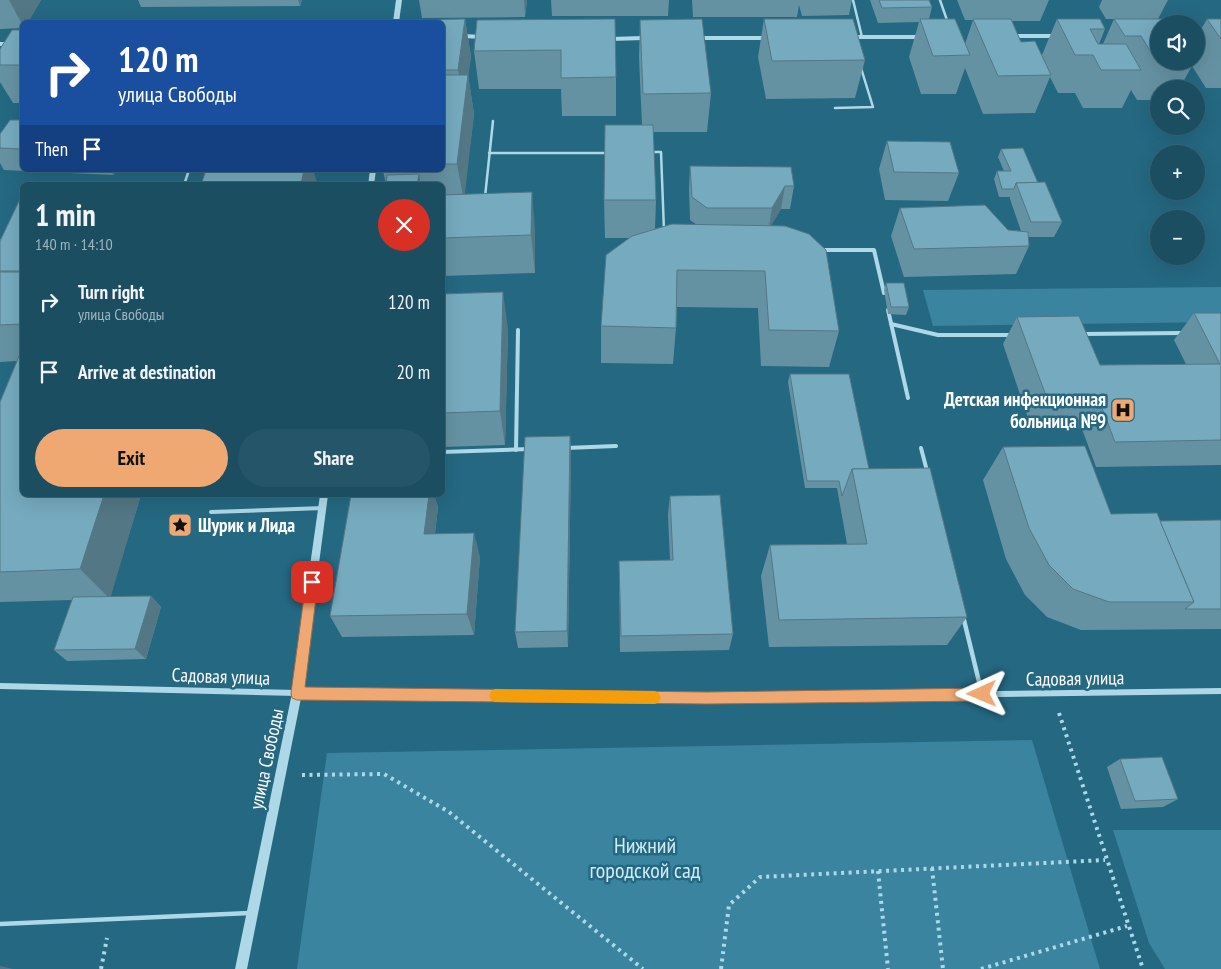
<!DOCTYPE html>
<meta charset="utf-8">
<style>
body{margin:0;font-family:"PT Sans Narrow",sans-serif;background:#255568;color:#f1f3f6;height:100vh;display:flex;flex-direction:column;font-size:19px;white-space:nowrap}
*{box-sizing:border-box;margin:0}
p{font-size:16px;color:#a0b4be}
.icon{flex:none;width:28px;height:28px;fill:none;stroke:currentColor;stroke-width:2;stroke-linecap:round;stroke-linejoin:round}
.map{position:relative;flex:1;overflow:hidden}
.details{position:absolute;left:20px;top:182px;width:425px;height:315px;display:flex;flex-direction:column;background:#1c4e62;border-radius:8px;box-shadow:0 5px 20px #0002,0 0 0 1px #3a6577}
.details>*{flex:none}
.top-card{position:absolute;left:20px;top:20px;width:425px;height:152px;border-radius:8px;box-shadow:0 5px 20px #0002,0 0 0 1px #3a6577;background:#1a4fa0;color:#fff;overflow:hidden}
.controls{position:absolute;left:1150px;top:15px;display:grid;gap:10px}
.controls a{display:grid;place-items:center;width:55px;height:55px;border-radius:50%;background:#1c4e62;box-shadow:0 5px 20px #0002,0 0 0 1px #3a6577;font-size:25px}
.pin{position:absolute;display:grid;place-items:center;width:42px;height:42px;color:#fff;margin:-21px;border-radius:10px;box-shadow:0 2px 8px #0006}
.me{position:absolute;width:55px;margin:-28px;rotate:269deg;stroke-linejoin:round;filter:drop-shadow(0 0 4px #0008)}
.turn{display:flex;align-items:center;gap:18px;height:105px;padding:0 15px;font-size:22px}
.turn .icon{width:65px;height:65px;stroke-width:2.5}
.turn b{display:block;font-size:35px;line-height:42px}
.then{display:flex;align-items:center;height:48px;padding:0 15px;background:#0003;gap:10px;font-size:19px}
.round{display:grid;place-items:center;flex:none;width:52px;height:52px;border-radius:26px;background:#255568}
.overview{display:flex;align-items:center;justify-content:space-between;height:85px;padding:0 15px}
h1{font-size:30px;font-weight:600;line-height:38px}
.button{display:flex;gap:10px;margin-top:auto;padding:10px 15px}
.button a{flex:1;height:58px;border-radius:30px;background:#f0a872;color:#111;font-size:20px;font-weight:600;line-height:58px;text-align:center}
.button a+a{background:#255568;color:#f1f3f6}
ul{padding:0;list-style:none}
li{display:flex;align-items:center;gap:15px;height:70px;padding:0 15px}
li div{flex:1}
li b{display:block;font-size:19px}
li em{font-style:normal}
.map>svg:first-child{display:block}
.green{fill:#3a84a0}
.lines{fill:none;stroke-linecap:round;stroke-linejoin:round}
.path{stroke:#aed8e7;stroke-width:4;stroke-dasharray:3 4.5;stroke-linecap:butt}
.service-far2{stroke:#aed8e7;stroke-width:2.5}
.service-far1{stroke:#aed8e7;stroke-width:4}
.service{stroke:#aed8e7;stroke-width:4.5}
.minor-far1{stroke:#aed8e7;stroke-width:4}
.minor{stroke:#aed8e7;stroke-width:6}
.tertiary{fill:#aed8e7;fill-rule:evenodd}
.wall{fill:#6592a3}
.shaded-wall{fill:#537785}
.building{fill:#76aabe;stroke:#537785}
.route{fill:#f0a872;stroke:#9c6d4a}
.slow{fill:#f59e0b}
.labels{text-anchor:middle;stroke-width:5;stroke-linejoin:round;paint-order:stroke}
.poi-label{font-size:19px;font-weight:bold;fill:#fff;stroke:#256882;text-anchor:end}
.street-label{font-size:19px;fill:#fff;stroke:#256882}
.near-park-label{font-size:22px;fill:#d1ecf6;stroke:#256882}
</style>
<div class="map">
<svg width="1221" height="969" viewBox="0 0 1221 969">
<rect width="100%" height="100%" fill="#256882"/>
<g class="green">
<path d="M1221,287V322L933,326L923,290Z"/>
<path d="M1032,740L1100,969H297L327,753Z"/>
<path d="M1113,830H1221V969H1165L1149,943Z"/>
</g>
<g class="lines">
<g class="path">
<path d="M1059,713L1143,969"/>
<path d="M302,775L384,774L449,812L643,969"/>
<path d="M932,868L943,969"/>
<path d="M878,871L888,969"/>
<path d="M101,969L107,938"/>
<path d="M721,969L729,905L760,877L1105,860"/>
<path d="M981,969L1127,926"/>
</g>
<g class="service-far2">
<path d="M853,0L862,37"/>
<path d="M940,0L948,23"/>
<path d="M835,108L873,107L861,68"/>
<path d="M651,152H661L664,231"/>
<path d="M489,153H609"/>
<path d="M184,185L189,170"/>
<path d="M485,197L493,121"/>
</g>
<g class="service-far1">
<path d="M822,250H874L884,293"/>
<path d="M888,310L908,398"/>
<path d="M891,324L938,335H1012"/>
<path d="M1082,334L1182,333"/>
<path d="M566,448L616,446"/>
<path d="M921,448L927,471"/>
<path d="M516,450L518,330"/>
<path d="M442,452L529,449"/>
<path d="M211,512L323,508"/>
</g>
<g class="service">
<path d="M963,616L982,694"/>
<path d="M0,924L250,913"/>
</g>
<g class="minor-far1">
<path d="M463,36L482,37"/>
<path d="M1013,36H1054"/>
<path d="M853,37H919"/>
<path d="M698,38H767"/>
<path d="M610,39L644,38"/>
<path d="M0,44H22"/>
</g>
<path class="minor" d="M0,686L297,693L707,698L1221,691"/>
<g class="tertiary">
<path d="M396,0H402L399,22H393Z"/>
<path d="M370,170H376L374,185H368Z"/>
<path d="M320,495H328L302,693L247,969H235L292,693Z"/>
</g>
</g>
<g class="wall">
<path d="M0,0H41L28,22H22V28L0,29Z"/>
<path d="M138,0H302L300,6L141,7Z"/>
<path d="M419,0H527L525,17L422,18Z"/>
<path d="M551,0H669L668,16H552Z"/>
<path d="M692,0H852L849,15L802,16L799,5L797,17H693Z"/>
<path d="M870,0H929L932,7L929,19L965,44L973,20H965L957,0H1049L1040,21H1011L1021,42L1042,55L1057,19L1105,29L1099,44H1103L1114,19H1106L1099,7L1102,0H1168L1158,19H1166L1159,61H1196V38L1207,19H1221V88H1206L1192,66L1179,89H1159V100H1137L1131,90L1122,108H1083L1075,93H1058L1050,77L1035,113L983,114L965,68L956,94H921L909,57L919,22L878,23Z"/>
<path d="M465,19L471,57L468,75L474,114L464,194L535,230V273L442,276V185H386L383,170H442V22Z"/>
<path d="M615,19L616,77V116H562L561,89H479L474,51Z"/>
<path d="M764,19L865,60L855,98L766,99L758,57Z"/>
<path d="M640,20L711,93L707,132H653L656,200L655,229L697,225L690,220L689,189L690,166L794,186L790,209H781L771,225L839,331L829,367L761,366L758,308L677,307L676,328L673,364L601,363V326L630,238H605L604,200L642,125L639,58Z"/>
<path d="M22,30V103H13L0,82V49Z"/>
<path d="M22,120V170H117L113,175L4,170L0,163V134Z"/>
<path d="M887,141L959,173L948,201L885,200L879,169Z"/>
<path d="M1001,149L1038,183L1062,222L1054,237H1029V246L1016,274L904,277L891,236L900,208L1008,230L1021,231L1010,199V197H999L994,179L997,171H1004L998,157Z"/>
<path d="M22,195V495H141L110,596H151L161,607L146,659L67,661L54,650L72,600L0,602V402L17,361L0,362V241Z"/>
<path d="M886,283L909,307L906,315L888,314L884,290Z"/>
<path d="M442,294L508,329L505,445L442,447Z"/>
<path d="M1194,313H1221V465L1096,467L1082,429L1032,430L1003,344L1017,317L1100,365L1186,364L1174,340Z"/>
<path d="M790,374L869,469L967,617L947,645L769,647L761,576L770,545L847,544L837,488H805L788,382Z"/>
<path d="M570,436L571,456L568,647L518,648L515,632Z"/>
<path d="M1003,447L1111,514L1160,521L1221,520V629L1081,630L1047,617L1025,595L1006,559L983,480Z"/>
<path d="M351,495H434L438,507L435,534L480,557L474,635L342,637L330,616Z"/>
<path d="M670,496L733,634L729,650L620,652L619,561L670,560L668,515Z"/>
<path d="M1120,759L1178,799L1163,807L1121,809L1107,767Z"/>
</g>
<g class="shaded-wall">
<path d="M9,0H41L28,22H22V24Z"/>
<path d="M298,0H302L300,6Z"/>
<path d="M524,0H527L525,17Z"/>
<path d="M465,19L471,57L464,108L458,70Z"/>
<path d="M468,75L474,114L464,202L457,164Z"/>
<path d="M111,170H117L113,175Z"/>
<path d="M301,170H313L318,185H300Z"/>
<path d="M419,174L421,185H417Z"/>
<path d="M785,186L781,209L768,231L772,208Z"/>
<path d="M532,192L535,230V273L531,235Z"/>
<path d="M503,292L508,329L505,445L500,411Z"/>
<path d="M570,436L571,456L568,647L567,631Z"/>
<path d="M104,495H141L110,599L80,569Z"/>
<path d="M429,495H434L438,507L432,557L424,534Z"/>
<path d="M474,533L480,557L474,635L467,614Z"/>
<path d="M151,596L161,607L146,659L135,649Z"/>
<path d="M0,966L13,969H0Z"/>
</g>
<g class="building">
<path d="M879,0H929L932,7L882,8Z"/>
<path d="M465,19L458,70H442V22H408L409,20Z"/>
<path d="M615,19L616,77L561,78V50L474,51L477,20Z"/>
<path d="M702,19L711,93L643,94L640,20Z"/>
<path d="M764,19H853L865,60L772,61Z"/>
<path d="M920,19H955L970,55L933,56Z"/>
<path d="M973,19H1011L1021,42L1035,41L1051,75L998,76Z"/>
<path d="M1057,19H1100L1105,29H1090L1098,44H1126L1141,70H1101L1093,55H1075Z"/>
<path d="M1114,19H1166L1170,24H1159V61L1194,62H1157L1141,36H1125Z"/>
<path d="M1207,19H1221V39Z"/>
<path d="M12,30H22V65H0V49Z"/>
<path d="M442,75H468L457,164H442Z"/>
<path d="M10,120H22V149L0,148V134Z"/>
<path d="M605,125H653L656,200H604Z"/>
<path d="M887,141L950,142L959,173L894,172Z"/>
<path d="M1023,148L1038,183H1016L1014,189H1002L997,171H1011L1001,149Z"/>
<path d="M690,166L791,167L794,186H785L772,208H707L692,197Z"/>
<path d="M206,170H304L301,185H201Z"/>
<path d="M419,174L417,185H386L387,175Z"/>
<path d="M104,182H131L130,185H103Z"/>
<path d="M1045,182L1062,222H1031L1016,183Z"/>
<path d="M532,192L531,235L442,238V195Z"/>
<path d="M22,195V271H0V241Z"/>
<path d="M985,205L1008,230L1028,232L1029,246L914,249L900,208Z"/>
<path d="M672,224L785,226L809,234L826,250L839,331L769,330L765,271L677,270L676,328L601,326L606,255L632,236Z"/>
<path d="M0,272H22V324L0,325Z"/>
<path d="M886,283H904L909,307H891Z"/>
<path d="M503,292L500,411L442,413V294Z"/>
<path d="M1194,313H1221V440L1115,442L1100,403L1049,404L1017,317L1079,316L1100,365L1220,364Z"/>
<path d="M22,349V495H104L80,569L0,572V402Z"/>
<path d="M790,374H849L869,469H852L842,496L839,481H807Z"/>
<path d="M570,436L567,631L515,632L525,437Z"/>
<path d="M1085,446L1111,514L1157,513L1194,602H1109L1073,589L1049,565L1029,528L1003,447Z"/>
<path d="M930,468L967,617L779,620L770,545L867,544L852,469Z"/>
<path d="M351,495H429L424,534L474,533L467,614L330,616Z"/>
<path d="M720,495L733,634L621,636L619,561L673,560L670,496Z"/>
<path d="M1221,520V609H1185L1194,602L1160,521Z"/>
<path d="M151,596L135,649L54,650L73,597Z"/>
<path d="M1162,757L1178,799L1135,801L1120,759Z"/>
</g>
<path class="route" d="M312,577L318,582L305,687L707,692L982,688L987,690L989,694L987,699L982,701L707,704L297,700L292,698L291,693L306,582Z"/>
<path class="slow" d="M495,689L655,691L659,693L661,698L659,702L655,704L495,702L491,700L489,696L491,691Z"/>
<defs>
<g id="hospital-square" transform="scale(1.25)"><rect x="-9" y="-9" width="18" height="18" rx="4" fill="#f0a872" stroke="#256882"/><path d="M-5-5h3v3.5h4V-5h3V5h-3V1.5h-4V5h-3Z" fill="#111"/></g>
<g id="sight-square" transform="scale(1.25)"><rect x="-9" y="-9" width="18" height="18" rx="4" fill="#f0a872" stroke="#256882"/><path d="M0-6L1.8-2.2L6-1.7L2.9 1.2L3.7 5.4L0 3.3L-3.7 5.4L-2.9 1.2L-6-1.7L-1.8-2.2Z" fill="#111"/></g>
</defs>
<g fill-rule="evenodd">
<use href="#hospital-square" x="1123" y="410"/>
<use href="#sight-square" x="180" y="525"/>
</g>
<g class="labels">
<g class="poi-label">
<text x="1106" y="406">Детская инфекционная<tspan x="1106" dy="22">больница №9</tspan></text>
<text x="198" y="532" text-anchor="start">Шурик и Лида</text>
</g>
<g class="street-label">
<text transform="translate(221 676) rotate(2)" y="7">Садовая улица</text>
<text transform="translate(1075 678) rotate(-1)" y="7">Садовая улица</text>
<text transform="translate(266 759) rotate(-78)" y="7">улица Свободы</text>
</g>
<g class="near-park-label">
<text x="645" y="853">Нижний<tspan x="645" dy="25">городской сад</tspan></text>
</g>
</g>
</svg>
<div class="controls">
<a><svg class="icon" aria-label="sound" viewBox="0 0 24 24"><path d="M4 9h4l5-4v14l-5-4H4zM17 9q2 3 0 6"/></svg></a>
<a><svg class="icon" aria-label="search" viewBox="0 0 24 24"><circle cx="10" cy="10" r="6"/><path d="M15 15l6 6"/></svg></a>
<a>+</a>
<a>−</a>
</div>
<div class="pin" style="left:312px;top:582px;background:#d93025"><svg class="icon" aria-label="arrive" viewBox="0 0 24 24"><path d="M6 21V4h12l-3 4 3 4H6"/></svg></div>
<svg class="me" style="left:982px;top:694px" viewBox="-20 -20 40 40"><path d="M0-17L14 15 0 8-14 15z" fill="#f0a872" stroke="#fff" stroke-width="4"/></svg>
<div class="top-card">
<div class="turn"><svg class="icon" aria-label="right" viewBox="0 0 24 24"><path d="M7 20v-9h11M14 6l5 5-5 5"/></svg><div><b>120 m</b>улица Свободы</div></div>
<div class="then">Then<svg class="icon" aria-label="arrive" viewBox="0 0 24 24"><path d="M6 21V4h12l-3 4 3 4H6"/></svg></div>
</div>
<section class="details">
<div class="overview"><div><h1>1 min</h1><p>140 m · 14:10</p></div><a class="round" style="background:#d93025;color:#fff"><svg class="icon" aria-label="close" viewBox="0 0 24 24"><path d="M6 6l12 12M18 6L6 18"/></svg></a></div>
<ul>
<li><svg class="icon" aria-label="right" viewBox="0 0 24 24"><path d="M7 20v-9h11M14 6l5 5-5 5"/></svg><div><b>Turn right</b><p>улица Свободы</p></div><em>120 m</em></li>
<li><svg class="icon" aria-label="arrive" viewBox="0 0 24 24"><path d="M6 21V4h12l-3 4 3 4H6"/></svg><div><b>Arrive at destination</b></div><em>20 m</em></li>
</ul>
<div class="button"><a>Exit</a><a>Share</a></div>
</section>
</div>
